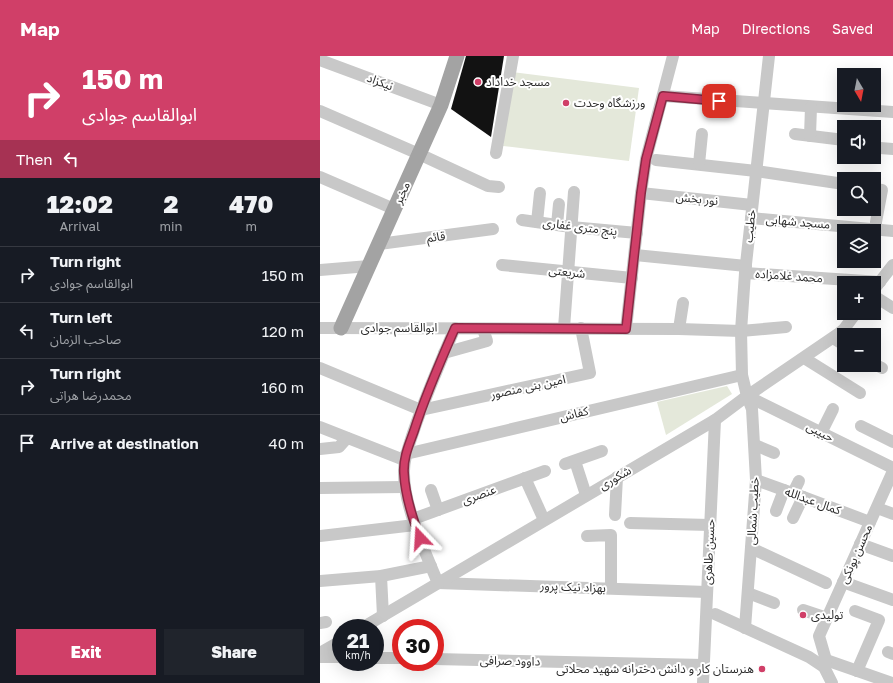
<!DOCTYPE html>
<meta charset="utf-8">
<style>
body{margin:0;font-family:"Golos Text","Noto Sans Arabic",sans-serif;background:#20242c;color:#f1f3f6;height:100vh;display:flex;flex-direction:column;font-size:15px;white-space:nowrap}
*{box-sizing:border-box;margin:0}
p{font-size:13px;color:#9ea1a6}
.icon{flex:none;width:22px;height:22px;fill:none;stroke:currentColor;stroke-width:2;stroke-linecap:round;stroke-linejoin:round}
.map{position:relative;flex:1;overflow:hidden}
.drawer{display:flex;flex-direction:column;background:#171b24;width:320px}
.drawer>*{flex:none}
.guide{background:#d03f68;color:#fff;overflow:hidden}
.needle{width:26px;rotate:170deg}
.controls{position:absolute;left:517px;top:12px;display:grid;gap:8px}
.controls a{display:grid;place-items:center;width:44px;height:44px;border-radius:0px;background:#171b24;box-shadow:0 4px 16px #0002;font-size:20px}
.speed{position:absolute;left:12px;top:563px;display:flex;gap:8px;font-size:20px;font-weight:700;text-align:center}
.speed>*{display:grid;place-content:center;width:52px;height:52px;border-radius:50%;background:#171b24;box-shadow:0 4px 16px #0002;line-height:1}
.speed small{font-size:10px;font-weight:400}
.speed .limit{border:6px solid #d22;background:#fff;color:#111}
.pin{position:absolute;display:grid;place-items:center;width:34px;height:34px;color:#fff;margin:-17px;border-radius:8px;box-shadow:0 2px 6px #0006}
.me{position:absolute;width:44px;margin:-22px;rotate:340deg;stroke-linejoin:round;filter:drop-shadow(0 0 3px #0008)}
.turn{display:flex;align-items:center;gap:14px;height:84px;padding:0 16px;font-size:18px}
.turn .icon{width:52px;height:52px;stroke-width:2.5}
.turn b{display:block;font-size:28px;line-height:34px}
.then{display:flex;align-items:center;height:38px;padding:0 16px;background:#0003;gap:8px;font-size:15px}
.eta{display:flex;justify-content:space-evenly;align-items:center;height:68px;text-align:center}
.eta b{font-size:24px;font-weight:800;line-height:28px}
.primary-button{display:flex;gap:8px;margin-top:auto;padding:8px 16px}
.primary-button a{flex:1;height:46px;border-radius:0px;background:#d03f68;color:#fff;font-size:16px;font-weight:800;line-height:46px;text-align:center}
.primary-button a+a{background:#20242c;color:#f1f3f6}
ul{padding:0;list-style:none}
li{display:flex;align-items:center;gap:12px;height:56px;padding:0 16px;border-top:1px solid #363941}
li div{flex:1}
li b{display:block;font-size:15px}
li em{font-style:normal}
header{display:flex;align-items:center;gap:24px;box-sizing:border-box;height:56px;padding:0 20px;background:#d03f68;color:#fff}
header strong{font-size:19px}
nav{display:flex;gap:22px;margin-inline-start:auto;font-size:14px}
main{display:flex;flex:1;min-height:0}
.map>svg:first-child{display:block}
.green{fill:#e4e8da}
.building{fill:#121212}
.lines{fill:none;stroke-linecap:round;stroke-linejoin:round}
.minor{stroke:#c8c8c8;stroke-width:12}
.major{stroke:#a3a3a3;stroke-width:15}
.route-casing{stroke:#872944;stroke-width:10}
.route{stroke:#d03f68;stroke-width:7}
.poi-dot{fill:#d03f68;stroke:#fff;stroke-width:1.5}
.labels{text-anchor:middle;stroke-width:4;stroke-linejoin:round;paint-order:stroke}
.street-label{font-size:12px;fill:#2b2b2b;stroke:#fff}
.poi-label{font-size:12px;fill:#2b2b2b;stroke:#fff;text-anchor:start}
</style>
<header>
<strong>Map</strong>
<nav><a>Map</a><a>Directions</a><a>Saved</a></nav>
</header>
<main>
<section class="drawer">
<div class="guide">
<div class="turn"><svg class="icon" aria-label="right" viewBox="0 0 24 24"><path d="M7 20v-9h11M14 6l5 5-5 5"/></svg><div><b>150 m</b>ابوالقاسم جوادی</div></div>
<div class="then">Then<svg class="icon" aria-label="left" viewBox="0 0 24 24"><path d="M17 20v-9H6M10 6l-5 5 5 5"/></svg></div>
</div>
<div class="eta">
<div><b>12:02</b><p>Arrival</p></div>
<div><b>2</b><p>min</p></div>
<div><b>470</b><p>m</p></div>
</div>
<ul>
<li><svg class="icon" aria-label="right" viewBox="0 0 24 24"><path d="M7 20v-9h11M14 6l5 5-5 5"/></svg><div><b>Turn right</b><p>ابوالقاسم جوادی</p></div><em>150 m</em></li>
<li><svg class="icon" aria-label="left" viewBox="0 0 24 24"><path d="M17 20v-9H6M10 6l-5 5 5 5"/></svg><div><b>Turn left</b><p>صاحب الزمان</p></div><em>120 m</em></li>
<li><svg class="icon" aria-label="right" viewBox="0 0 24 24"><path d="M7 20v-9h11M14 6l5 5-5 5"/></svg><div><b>Turn right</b><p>محمدرضا هراتی</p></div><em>160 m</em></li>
<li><svg class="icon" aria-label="arrive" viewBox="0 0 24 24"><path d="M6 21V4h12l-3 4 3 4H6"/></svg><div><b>Arrive at destination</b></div><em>40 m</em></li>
</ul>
<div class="primary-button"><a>Exit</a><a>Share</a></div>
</section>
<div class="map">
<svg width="573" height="627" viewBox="0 0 573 627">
<rect width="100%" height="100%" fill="#fff"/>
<g class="green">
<path d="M192,16L319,32L309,105L183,90Z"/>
<path d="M407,330L412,338L346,379L337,346Z"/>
</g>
<path class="building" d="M146,0H184L171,81L131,53Z"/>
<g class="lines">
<g class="minor">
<path d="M0,4L121,49"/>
<path d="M343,40L573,56"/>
<path d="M0,55L99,98L168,130L179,131"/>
<path d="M475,78L524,84"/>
<path d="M490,80L491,51"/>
<path d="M560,92L573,93"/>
<path d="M176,97L193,0"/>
<path d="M336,104L436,115L524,128"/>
<path d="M379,108L382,78"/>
<path d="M0,121L74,153"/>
<path d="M554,133L562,134L556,166V172"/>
<path d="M321,137L432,149"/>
<path d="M431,162L573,175"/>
<path d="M202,164L251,171L317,177"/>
<path d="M217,166L220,137"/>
<path d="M237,169L239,148"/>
<path d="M59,188L173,173"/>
<path d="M315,199L426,210"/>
<path d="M182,209L312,222"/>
<path d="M0,214L49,210"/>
<path d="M425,217L560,226"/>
<path d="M555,232L573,209"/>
<path d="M554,240L573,252"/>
<path d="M0,272L359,273L421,275L466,271"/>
<path d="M135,272C120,307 105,341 93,377C89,389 84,401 84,415C83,448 105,496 118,527L387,536"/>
<path d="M244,272L254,136"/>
<path d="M306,273L321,137L326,103L353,0"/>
<path d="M359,273L363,247"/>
<path d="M513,282L524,289"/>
<path d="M124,297L167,285L163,273"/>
<path d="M484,302L540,337"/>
<path d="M554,308L562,312"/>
<path d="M0,312L101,354L270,317L261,272"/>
<path d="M427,340L573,412"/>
<path d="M541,370L573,386"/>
<path d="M0,371L84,404"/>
<path d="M501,377L513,353"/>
<path d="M435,389L454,397"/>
<path d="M0,393L19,391L27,382"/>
<path d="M86,398L422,319"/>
<path d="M255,405L266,439"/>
<path d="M245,408L282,395"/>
<path d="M205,422L224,464"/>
<path d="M436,424L483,441L550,466"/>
<path d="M0,432L85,431"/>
<path d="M111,434L118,454"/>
<path d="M473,437L479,425"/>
<path d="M557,452L573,458"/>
<path d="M456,455L464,434"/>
<path d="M295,459L297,421"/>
<path d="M473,462L483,441"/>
<path d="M93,463L225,415"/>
<path d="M310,467L390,469"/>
<path d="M0,480L95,469"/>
<path d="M267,480L291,479V532"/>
<path d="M540,488L573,500"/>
<path d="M431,492L506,527"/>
<path d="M61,520L63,560"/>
<path d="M0,525L61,520L111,510"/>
<path d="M523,526L573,544"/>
<path d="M428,537L454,547"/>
<path d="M483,554L507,562"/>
<path d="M535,555L559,564L537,615"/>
<path d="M395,558L489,601L504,611L512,627"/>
<path d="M0,567L6,566"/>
<path d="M42,572L395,364L427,340L518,278L524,273L536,257"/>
<path d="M425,572L436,424L432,353L427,340L422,319L421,275L425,217L449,0"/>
<path d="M568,596L573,598"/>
<path d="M0,597L21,585"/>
<path d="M0,601H21"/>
<path d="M55,602H81"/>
<path d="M115,603L384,609"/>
<path d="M506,604L572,627"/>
<path d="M504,611L506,604L499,580L573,415"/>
<path d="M383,627L395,364"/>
</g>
<path class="major" d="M21,272L121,49L137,0"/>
</g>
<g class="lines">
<g class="route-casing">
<path id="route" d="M100,482C92,461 85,439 84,417C83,402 89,389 94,375C105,340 120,306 135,272L306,273L321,137L326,103L343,40L399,45"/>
</g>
<use href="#route" class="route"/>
</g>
<g class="poi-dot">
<circle cx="158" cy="26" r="4"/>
<circle cx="246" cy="47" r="4"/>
<circle cx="483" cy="559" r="4"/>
<circle cx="442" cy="613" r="4"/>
</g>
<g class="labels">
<g class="street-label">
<text transform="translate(60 26) rotate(21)" y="4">نیکزاد</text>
<text transform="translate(82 137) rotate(-66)" y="4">مخبر</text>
<text transform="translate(377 143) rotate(6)" y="4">نور بخش</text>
<text transform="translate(478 166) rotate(5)" y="4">مسجد شهابی</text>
<text transform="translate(430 170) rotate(-84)" y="4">خطیب</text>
<text transform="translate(260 171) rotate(7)" y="4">پنج متری غفاری</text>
<text transform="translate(116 181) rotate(-8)" y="4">قائم</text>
<text transform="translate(247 216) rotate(6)" y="4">شریعتی</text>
<text transform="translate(469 220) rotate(4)" y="4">محمد غلامزاده</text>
<text x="79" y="276">ابوالقاسم جوادی</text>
<text transform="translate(208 331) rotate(-12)" y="4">امین بنی منصور</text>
<text transform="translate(254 358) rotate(-13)" y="4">کفاش</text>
<text transform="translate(500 376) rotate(27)" y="4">حبیبی</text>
<text transform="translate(295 422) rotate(-30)" y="4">شکوری</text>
<text transform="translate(159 439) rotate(-20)" y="4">عنصری</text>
<text transform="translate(493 445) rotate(20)" y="4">کمال عبدالله</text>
<text transform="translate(433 455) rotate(-87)" y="4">خطیب شمالی</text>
<text transform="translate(389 496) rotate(-87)" y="4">حسین طاهری</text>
<text transform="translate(536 498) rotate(-66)" y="4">محسن پونکی</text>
<text transform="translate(253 531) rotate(2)" y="4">بهزاد نیک پرور</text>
<text transform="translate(190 605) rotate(1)" y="4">داوود صرافی</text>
</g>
<g class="poi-label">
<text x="166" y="30">مسجد خداداد</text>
<text x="254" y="51">ورزشگاه وحدت</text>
<text x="491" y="563">تولیدی</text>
<text x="434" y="617" text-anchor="end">هنرستان کار و دانش دخترانه شهید محلاتی</text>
</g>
</g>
</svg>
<div class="controls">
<a><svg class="needle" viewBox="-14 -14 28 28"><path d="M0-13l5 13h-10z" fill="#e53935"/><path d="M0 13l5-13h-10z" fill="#9ea1a6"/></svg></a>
<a><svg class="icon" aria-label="sound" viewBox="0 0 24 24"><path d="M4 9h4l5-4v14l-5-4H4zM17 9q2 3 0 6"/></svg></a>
<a><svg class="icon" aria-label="search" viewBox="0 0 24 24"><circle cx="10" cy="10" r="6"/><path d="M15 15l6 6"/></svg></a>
<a><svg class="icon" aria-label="layers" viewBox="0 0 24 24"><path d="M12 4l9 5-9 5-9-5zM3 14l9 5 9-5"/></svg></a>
<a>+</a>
<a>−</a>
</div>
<div class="speed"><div>21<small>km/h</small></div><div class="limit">30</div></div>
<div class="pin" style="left:399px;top:45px;background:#d93025"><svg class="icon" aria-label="arrive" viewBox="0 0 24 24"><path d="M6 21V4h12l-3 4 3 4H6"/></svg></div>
<svg class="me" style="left:100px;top:482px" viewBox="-20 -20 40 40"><path d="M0-17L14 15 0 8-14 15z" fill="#d03f68" stroke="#fff" stroke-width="4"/></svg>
</div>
</main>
